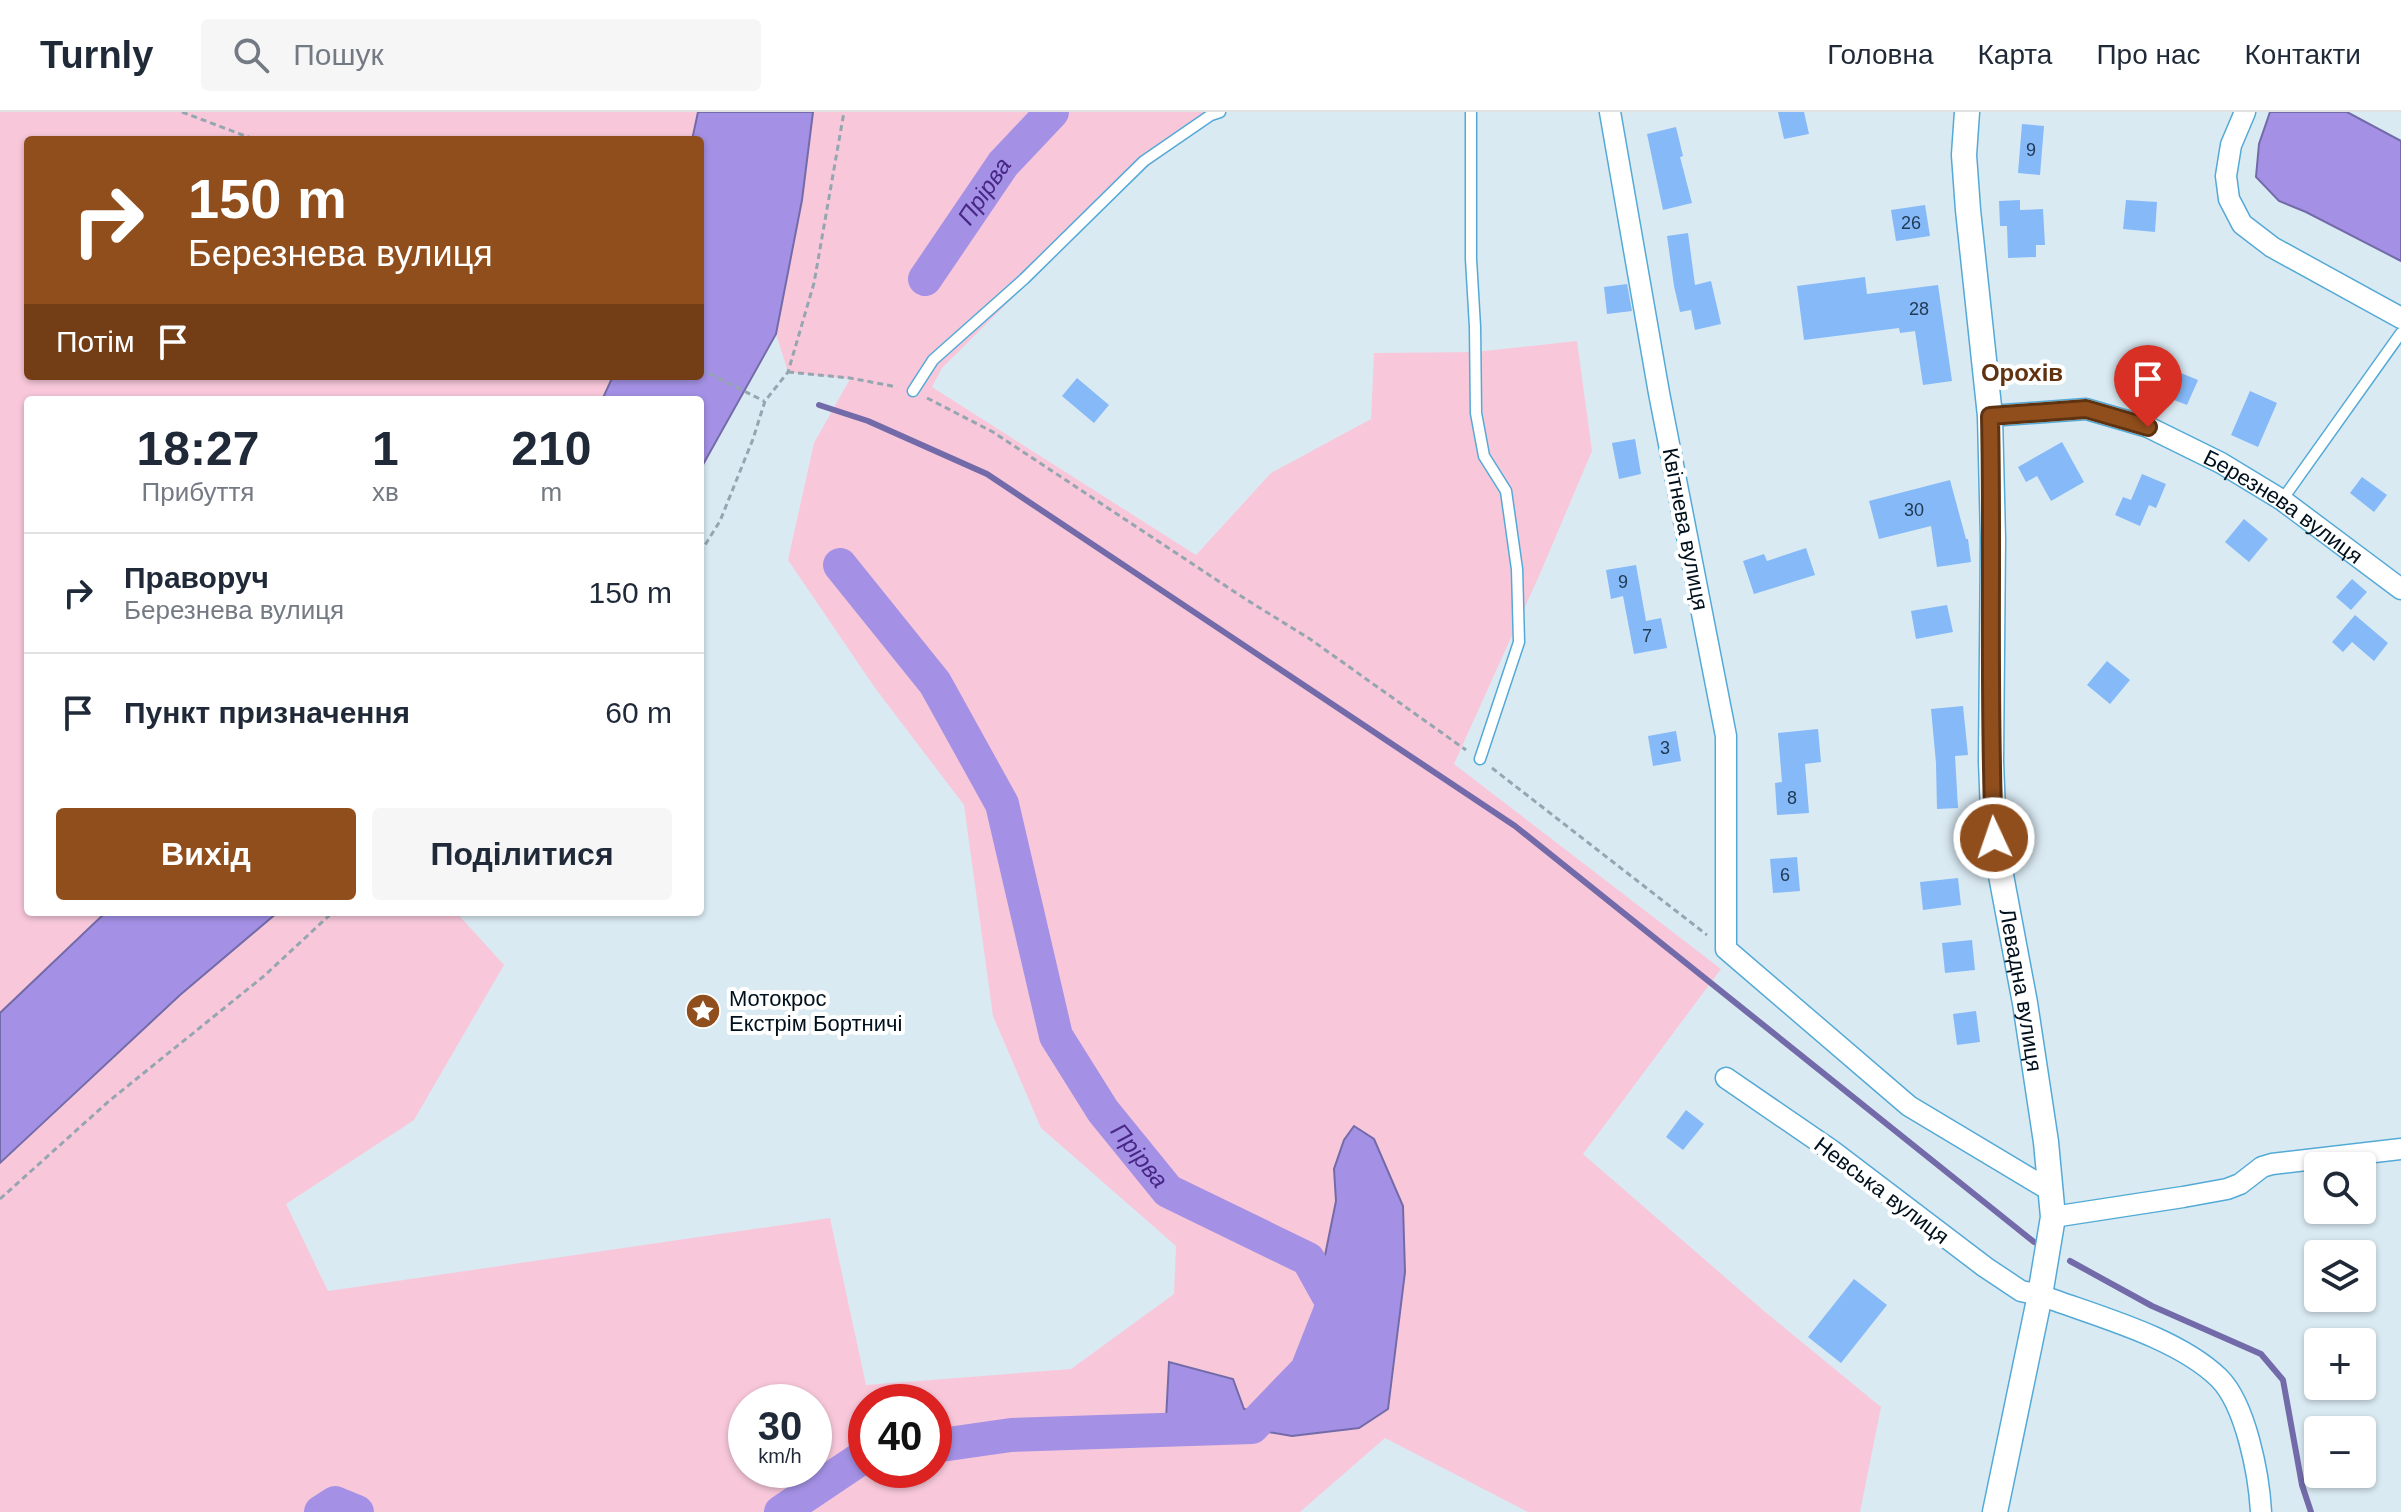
<!DOCTYPE html>
<html lang="uk">
<meta charset="utf-8">
<style>
body{margin:0;font-family:Arial,sans-serif;background:#f6f6f7;color:#1f2937;height:100vh;display:flex;flex-direction:column;font-size:30px;white-space:nowrap}
*{box-sizing:border-box;margin:0}
p{font-size:26px;color:#747a83}
.icon{flex:none;width:44px;height:44px;fill:none;stroke:currentColor;stroke-width:2;stroke-linecap:round;stroke-linejoin:round}
.map{position:relative;flex:1;overflow:hidden}
.panel{position:absolute;left:24px;top:284px;width:680px;height:520px;display:flex;flex-direction:column;background:#fff;border-radius:8px;box-shadow:0 2px 6px #0004}
.panel>*{flex:none}
.hud{position:absolute;left:24px;top:24px;width:680px;height:244px;border-radius:8px;box-shadow:0 2px 6px #0004;background:#904e1c;color:#fff;overflow:hidden}
.tools{position:absolute;left:2304px;top:1040px;display:grid;gap:16px}
.tools a{display:grid;place-items:center;width:72px;height:72px;border-radius:8px;background:#fff;box-shadow:0 2px 6px #0004;font-size:40px}
.speed{position:absolute;left:728px;top:1272px;display:flex;gap:16px;font-size:40px;font-weight:700;text-align:center}
.speed>*{display:grid;place-content:center;width:104px;height:104px;border-radius:50%;background:#fff;box-shadow:0 2px 6px #0004;line-height:1}
.speed small{font-size:20px;font-weight:400}
.speed .limit{border:12px solid #d22;background:#fff;color:#111}
.pin{position:absolute;display:grid;place-items:center;width:68px;height:68px;color:#fff;margin:-82px -34px;border-radius:50% 50% 50% 0;rotate:-45deg;box-shadow:0 0 8px #0007}
.pin .icon{rotate:45deg}
.me{position:absolute;width:88px;margin:-44px;rotate:357deg;stroke-linejoin:round;filter:drop-shadow(0 0 6px #0008)}
.turn{display:flex;align-items:center;gap:28px;height:168px;padding:0 32px;font-size:36px}
.turn .icon{width:104px;height:104px;stroke-width:2.5}
.turn b{display:block;font-size:56px;line-height:68px}
.then{display:flex;align-items:center;height:76px;padding:0 32px;background:#0003;gap:16px;font-size:30px}
.eta{display:flex;justify-content:space-evenly;align-items:center;height:136px;text-align:center}
.eta b{font-size:48px;font-weight:700;line-height:56px}
.primary-button{display:flex;gap:16px;margin-top:auto;padding:16px 32px}
.primary-button a{flex:1;height:92px;border-radius:8px;background:#904e1c;color:#fff;font-size:32px;font-weight:700;line-height:92px;text-align:center}
.primary-button a+a{background:#f6f6f7;color:#1f2937}
ul{padding:0;list-style:none}
li{display:flex;align-items:center;gap:24px;height:120px;padding:0 32px;border-top:2px solid #e0e1e3}
li div{flex:1}
li b{display:block;font-size:30px}
li em{font-style:normal}
header{display:flex;align-items:center;gap:48px;box-sizing:border-box;height:112px;padding:0 40px;background:#fff;border-bottom:2px solid #e0e1e3}
header strong{font-size:38px}
nav{display:flex;gap:44px;margin-inline-start:auto;font-size:28px}
.search{width:560px;height:72px;background:#f6f6f7;display:flex;align-items:center;gap:20px;box-sizing:border-box;padding:0 28px;border-radius:8px;color:#747a83;font-size:30px}
.map>svg:first-child{display:block}
.green{fill:#f8c8da;fill-rule:evenodd}
.water{fill:#a491e5;stroke:#736ba9;stroke-width:2}
.lines{fill:none;stroke-linecap:round;stroke-linejoin:round}
.stream{stroke:#736ba9;stroke-width:6}
.river{stroke:#a491e5;stroke-width:34}
.building{fill:#85b9f8}
.service-casing{stroke:#54aad6;stroke-width:13}
.minor-casing{stroke:#54aad6;stroke-width:23}
.tertiary-casing{stroke:#54aad6;stroke-width:27}
.path{stroke:#95a6b0;stroke-width:3;stroke-dasharray:6 4;stroke-linecap:butt}
.service{stroke:#fff;stroke-width:10}
.minor{stroke:#fff;stroke-width:20}
.tertiary{stroke:#fff;stroke-width:24}
.route-casing{stroke:#5e3312;stroke-width:20}
.route{stroke:#904e1c;stroke-width:14}
.labels{text-anchor:middle;stroke-width:8;stroke-linejoin:round;paint-order:stroke}
.number-label{font-size:18px;fill:#213b54}
.street-label{font-size:22px;fill:#00111d;stroke:#fff}
.poi-label{font-size:22px;fill:#00111d;stroke:#fff;text-anchor:start}
.water-label{font-size:24px;font-style:italic;fill:#482787;stroke:#fff}
.neighbourhood-label{font-size:24px;font-weight:bold;fill:#603210;stroke:#fff}
</style>
<header>
<strong>Turnly</strong>
<div class="search"><svg class="icon" aria-label="search" viewBox="0 0 24 24"><circle cx="10" cy="10" r="6"/><path d="M15 15l6 6"/></svg>Пошук</div>
<nav><a>Головна</a><a>Карта</a><a>Про нас</a><a>Контакти</a></nav>
</header>
<div class="map">
<svg width="2401" height="1400" viewBox="0 0 2401 1400">
<rect width="100%" height="100%" fill="#daeaf3"/>
<g class="green">
<path d="M0,0H698L692,28H28V264H613L602,288H28V800H106L0,901Z"/>
<path d="M813,0H1223L1135,64L942,256L932,275L1196,443L1271,361L1371,307L1374,241L1475,240L1577,229L1592,339L1542,457L1454,652L1721,857L1583,1042L1764,1199L1881,1295L1860,1400H1528L1385,1326L1300,1400H0V1051L180,883L278,800H456L504,853L414,1008L286,1092L328,1179L830,1106L866,1273L1071,1257L1174,1182L1176,1134L1041,1016L993,904L964,693L875,576L788,448L814,331L850,267L788,260L776,222L802,88ZM746,1290H814V1358H746ZM866,1290H934V1358H866Z"/>
</g>
<g class="water">
<path d="M698,0H813L802,88L776,222L700,358V288H602L613,264H700V28H692Z"/>
<path d="M2270,0H2347L2401,29V149L2306,100L2279,89L2256,65L2259,32Z"/>
<path d="M106,800H278L180,883L0,1051V901Z"/>
<path d="M1354,1014L1374,1027L1403,1094L1405,1160L1388,1297L1359,1316L1292,1324L1268,1320L1219,1332L1193,1311L1166,1308L1169,1250L1233,1267L1244,1297L1278,1300L1300,1278L1323,1236L1316,1188L1336,1089L1334,1057L1344,1028Z"/>
</g>
<g class="lines">
<g class="stream">
<path d="M819,293L868,309L987,362L1515,714L2034,1130"/>
<path d="M2070,1149L2152,1194L2261,1242L2283,1268L2302,1373L2311,1400"/>
</g>
<g class="river">
<path id="s1" d="M925,167L1003,52L1052,0"/>
<path id="s2" d="M840,453L935,571L1002,692L1056,924L1103,999L1168,1079L1308,1147L1333,1192L1307,1258L1252,1315L1011,1323L934,1334"/>
<path d="M321,1400L335,1391L357,1400"/>
<path d="M781,1400L866,1343"/>
</g>
</g>
<g class="building">
<path d="M1778,0H1804L1809,22L1784,27Z"/>
<path d="M2022,12L2044,14L2040,63L2018,61Z"/>
<path d="M1676,15L1683,44L1680,45L1692,91L1663,98L1647,22Z"/>
<path d="M2020,88V98L2043,97L2045,133H2036V145L2008,146L2007,114H2000L1999,89Z"/>
<path d="M2126,88L2157,90L2155,120L2123,117Z"/>
<path d="M1925,93L1930,124L1896,129L1891,98Z"/>
<path d="M1688,121L1695,173L1711,169L1721,212L1695,218L1691,198L1680,200L1674,174L1667,124Z"/>
<path d="M1865,165L1867,182L1938,173L1952,269L1923,273L1915,219L1900,221L1899,216L1804,228L1797,174Z"/>
<path d="M1627,172L1632,199L1607,202L1604,175Z"/>
<path d="M2166,255L2198,268L2187,293L2156,281Z"/>
<path d="M1077,266L1109,293L1094,311L1062,284Z"/>
<path d="M2250,279L2277,291L2258,335L2231,323Z"/>
<path d="M1635,327L1641,362L1619,367L1612,331Z"/>
<path d="M2062,330L2084,370L2051,389L2037,364L2026,370L2018,355Z"/>
<path d="M2142,362L2166,372L2156,396L2149,393L2140,414L2115,403L2123,385L2131,388Z"/>
<path d="M2362,365L2387,383L2374,400L2350,381Z"/>
<path d="M1950,368L1966,427H1968L1971,450L1937,455L1931,414L1879,427L1869,389Z"/>
<path d="M2244,407L2268,427L2249,450L2225,430Z"/>
<path d="M1806,436L1815,463L1754,482L1743,449L1764,442L1767,449Z"/>
<path d="M1636,453L1646,509L1661,506L1667,536L1634,542L1623,484L1611,487L1606,458Z"/>
<path d="M2352,467L2367,480L2351,498L2336,485Z"/>
<path d="M1947,493L1953,520L1916,527L1911,499Z"/>
<path d="M2355,503L2388,531L2374,549L2352,530L2343,540L2332,530Z"/>
<path d="M2107,549L2130,568L2110,592L2087,573Z"/>
<path d="M1963,594L1968,643L1955,644L1958,696L1937,697L1936,651L1931,597Z"/>
<path d="M1818,617L1821,650L1805,652L1809,701L1777,703L1775,671L1782,670L1778,621Z"/>
<path d="M1676,619L1681,649L1653,654L1648,624Z"/>
<path d="M1797,745L1800,779L1773,781L1770,747Z"/>
<path d="M1958,766L1961,793L1923,798L1920,770Z"/>
<path d="M1972,828L1975,858L1945,861L1942,831Z"/>
<path d="M1976,899L1980,930L1957,933L1953,902Z"/>
<path d="M1686,998L1704,1012L1683,1038L1666,1025Z"/>
<path d="M1854,1167L1887,1193L1841,1251L1808,1225Z"/>
</g>
<g class="lines">
<g class="service-casing">
<g id="service">
<path d="M1471,0V147L1475,215L1476,301L1484,344L1506,379L1517,457L1519,530L1480,647"/>
<path d="M913,279L933,248L1024,167L1144,49L1211,3L1220,0"/>
<path d="M2282,388L2401,221"/>
</g>
</g>
<g class="minor-casing">
<g id="minor">
<path d="M1610,0L1659,281L1726,624V837L1909,994L2051,1079"/>
<path d="M2245,0L2231,33L2226,64L2229,87L2242,112L2272,135L2401,206"/>
<path id="s3" d="M1990,304L2086,297L2148,315L2221,351L2282,388L2401,477"/>
<path d="M1726,966L1831,1038L1985,1155L2021,1179L2040,1183C2096,1204 2177,1225 2219,1266C2246,1293 2259,1363 2261,1400"/>
<path d="M2053,1105L2183,1085L2227,1077L2240,1072L2262,1055L2272,1052L2401,1037"/>
</g>
</g>
<g class="tertiary-casing">
<g id="tertiary">
<path id="s4" d="M1967,0L1964,43L1968,98L1990,304L1993,427L1991,649L1994,726L2025,891L2046,1030L2053,1105L2040,1183L1995,1400"/>
</g>
</g>
<g class="path">
<path d="M182,0L256,28"/>
<path d="M700,257L764,289"/>
<path d="M788,260L850,266L897,275"/>
<path d="M927,286L993,320L1247,488L1310,527L1466,638"/>
<path d="M700,441L720,409L753,327L765,289L788,260L814,171L844,0"/>
<path d="M1492,656L1707,823"/>
<path d="M0,1087L109,989L264,864L333,800"/>
</g>
<use href="#service" class="service"/>
<use href="#minor" class="minor"/>
<use href="#tertiary" class="tertiary"/>
</g>
<g class="lines">
<g class="route-casing">
<path id="route" d="M1994,726C1988,585 1993,444 1990,304L2086,297L2148,315"/>
</g>
<use href="#route" class="route"/>
</g>
<defs>
<g id="sight-disc" transform="scale(1.8)"><circle r="9.5" fill="#904e1c" stroke="#fff"/><path d="M0-6L1.8-2.2L6-1.7L2.9 1.2L3.7 5.4L0 3.3L-3.7 5.4L-2.9 1.2L-6-1.7L-1.8-2.2Z" fill="#fff"/></g>
</defs>
<g fill-rule="evenodd">
<use href="#sight-disc" x="703" y="899"/>
</g>
<g class="labels">
<g class="number-label">
<text x="2031" y="44">9</text>
<text x="1911" y="117">26</text>
<text x="1919" y="203">28</text>
<text x="1914" y="404">30</text>
<text x="1623" y="476">9</text>
<text x="1647" y="530">7</text>
<text x="1665" y="642">3</text>
<text x="1792" y="692">8</text>
<text x="1785" y="769">6</text>
</g>
<g class="street-label">
<text dy="8" stroke="none"><textPath href="#s3" startOffset="318">Березнева вулиця</textPath></text>
<text transform="translate(1686 417) rotate(79)" y="8">Квітнева вулиця</text>
<text dy="8" stroke="none"><textPath href="#s4" startOffset="882">Левадна вулиця</textPath></text>
<text transform="translate(1882 1078) rotate(37)" y="8">Невська вулиця</text>
</g>
<g class="poi-label">
<text x="729" y="894">Мотокрос<tspan x="729" dy="25">Екстрім Бортничі</tspan></text>
</g>
<g class="water-label">
<text dy="8" stroke="none"><textPath href="#s1" startOffset="106">Прірва</textPath></text>
<text dy="8" stroke="none"><textPath href="#s2" startOffset="674">Прірва</textPath></text>
</g>
<g class="neighbourhood-label">
<text x="2022" y="269">Орохів</text>
</g>
</g>
</svg>
<div class="tools">
<a><svg class="icon" aria-label="search" viewBox="0 0 24 24"><circle cx="10" cy="10" r="6"/><path d="M15 15l6 6"/></svg></a>
<a><svg class="icon" aria-label="layers" viewBox="0 0 24 24"><path d="M12 4l9 5-9 5-9-5zM3 14l9 5 9-5"/></svg></a>
<a>+</a>
<a>−</a>
</div>
<div class="speed"><div>30<small>km/h</small></div><div class="limit">40</div></div>
<div class="pin" style="left:2148px;top:315px;background:#d93025"><svg class="icon" aria-label="arrive" viewBox="0 0 24 24"><path d="M6 21V4h12l-3 4 3 4H6"/></svg></div>
<svg class="me" style="left:1994px;top:726px" viewBox="-20 -20 40 40"><circle r="17" fill="#904e1c" stroke="#fff" stroke-width="3"/><path d="M0-11L8 9 0 5-8 9z" fill="#fff"/></svg>
<div class="hud">
<div class="turn"><svg class="icon" aria-label="right" viewBox="0 0 24 24"><path d="M7 20v-9h11M14 6l5 5-5 5"/></svg><div><b>150 m</b>Березнева вулиця</div></div>
<div class="then">Потім<svg class="icon" aria-label="arrive" viewBox="0 0 24 24"><path d="M6 21V4h12l-3 4 3 4H6"/></svg></div>
</div>
<section class="panel">
<div class="eta">
<div><b>18:27</b><p>Прибуття</p></div>
<div><b>1</b><p>хв</p></div>
<div><b>210</b><p>m</p></div>
</div>
<ul>
<li><svg class="icon" aria-label="right" viewBox="0 0 24 24"><path d="M7 20v-9h11M14 6l5 5-5 5"/></svg><div><b>Праворуч</b><p>Березнева вулиця</p></div><em>150 m</em></li>
<li><svg class="icon" aria-label="arrive" viewBox="0 0 24 24"><path d="M6 21V4h12l-3 4 3 4H6"/></svg><div><b>Пункт призначення</b></div><em>60 m</em></li>
</ul>
<div class="primary-button"><a>Вихід</a><a>Поділитися</a></div>
</section>
</div>
